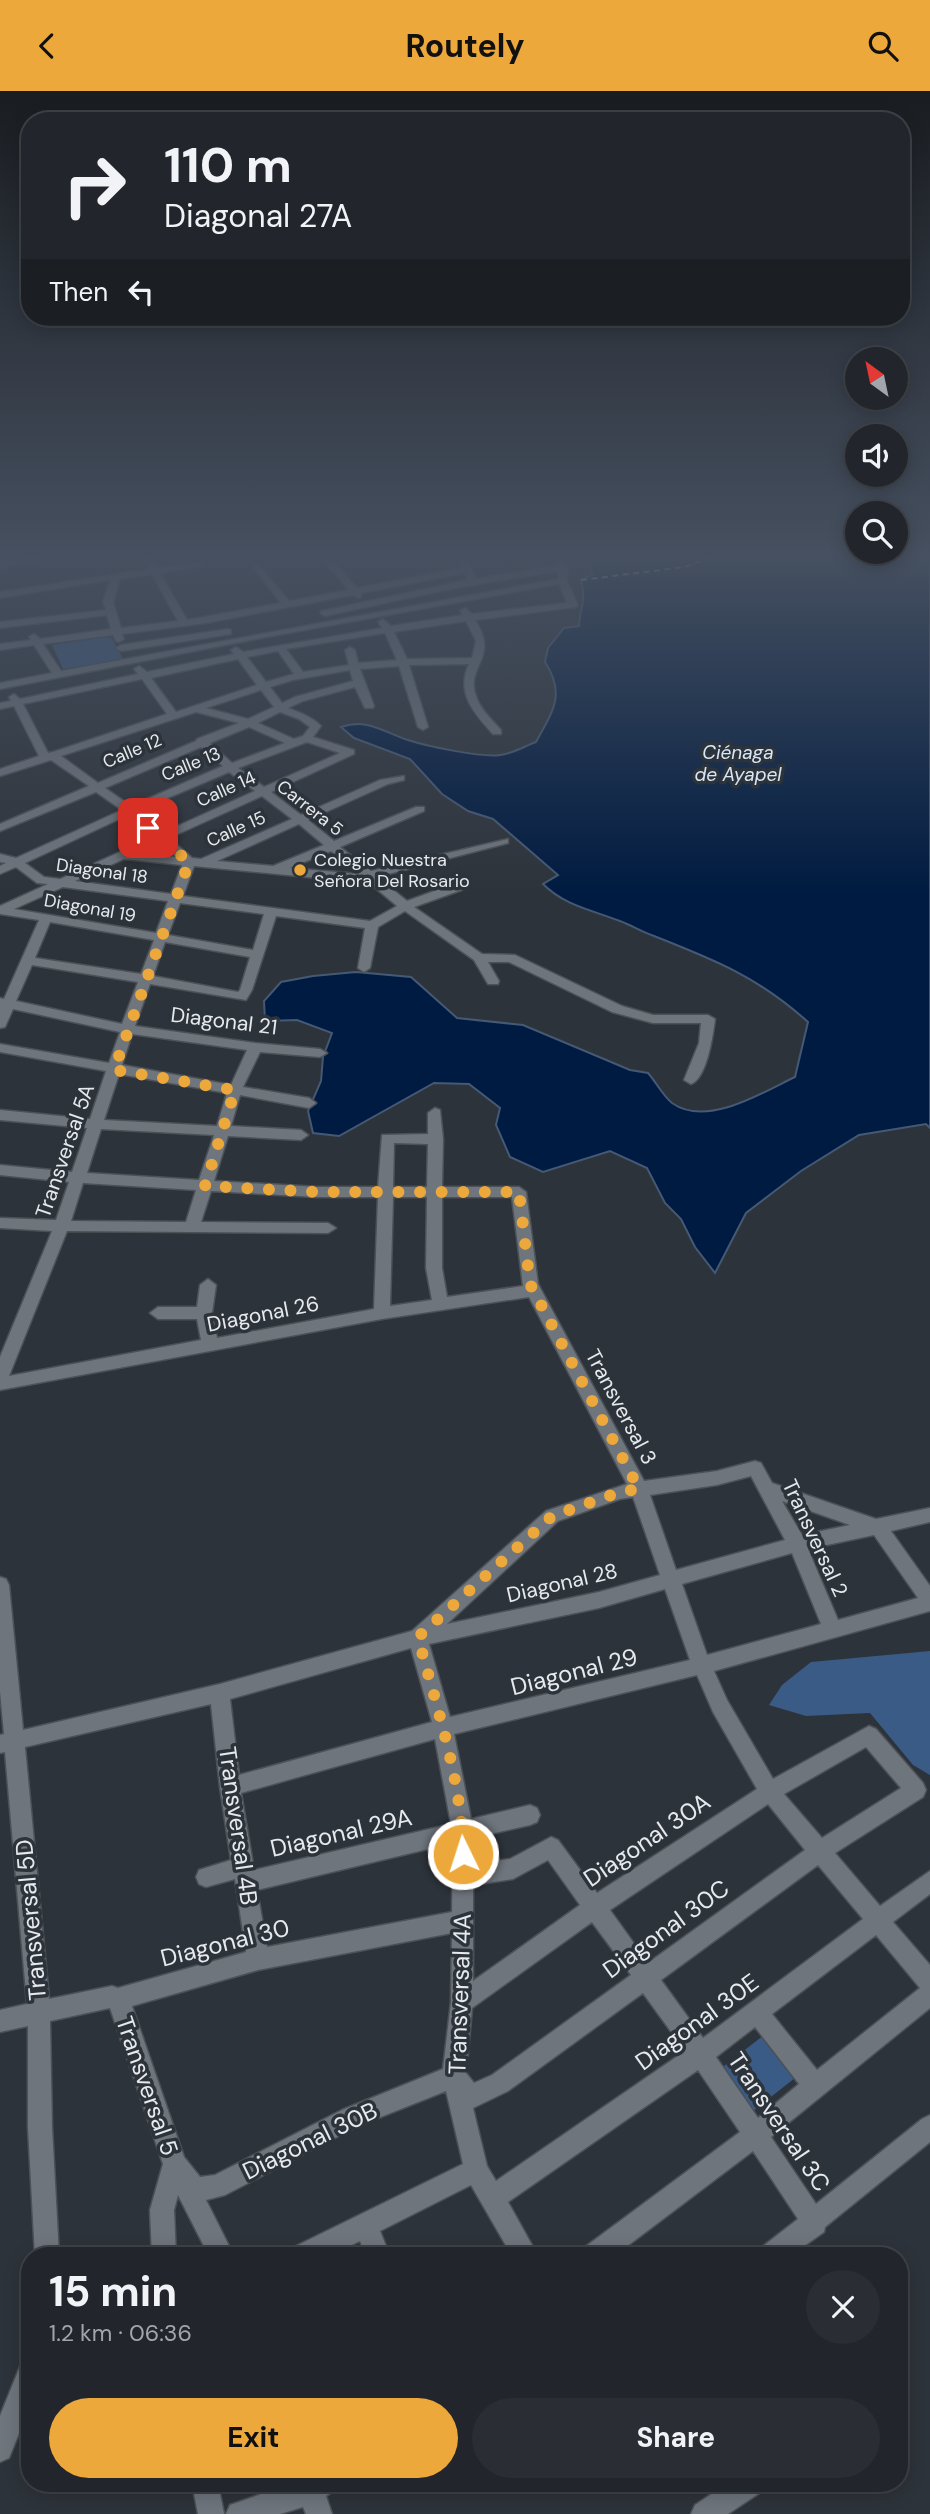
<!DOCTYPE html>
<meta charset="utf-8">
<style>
body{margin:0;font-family:"DM Sans",sans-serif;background:#2a2e34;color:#f1f3f6;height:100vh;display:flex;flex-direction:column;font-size:26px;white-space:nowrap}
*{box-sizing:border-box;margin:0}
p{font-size:23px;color:#a2a5a9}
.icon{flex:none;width:38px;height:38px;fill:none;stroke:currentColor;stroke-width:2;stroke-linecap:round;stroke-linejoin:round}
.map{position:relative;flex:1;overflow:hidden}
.details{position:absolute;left:21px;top:2156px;width:887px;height:245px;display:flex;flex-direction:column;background:#22262c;border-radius:28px;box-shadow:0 4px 18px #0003,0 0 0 2px #3f4348}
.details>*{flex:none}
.guide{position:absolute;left:21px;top:21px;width:889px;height:214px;border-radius:28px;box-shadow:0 4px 18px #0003,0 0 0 2px #3f4348;background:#22262c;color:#f1f3f6;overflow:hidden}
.needle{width:46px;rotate:327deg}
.buttons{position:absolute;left:845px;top:256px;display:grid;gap:14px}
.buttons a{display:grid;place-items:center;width:63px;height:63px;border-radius:50%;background:#22262c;box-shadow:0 4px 18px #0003,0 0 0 2px #3f4348;font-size:35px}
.pin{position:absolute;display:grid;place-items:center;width:60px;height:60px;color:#fff;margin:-30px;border-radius:14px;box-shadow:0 4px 10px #0006}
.me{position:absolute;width:77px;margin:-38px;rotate:356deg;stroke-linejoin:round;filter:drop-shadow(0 0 5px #0008)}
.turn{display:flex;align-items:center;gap:24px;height:147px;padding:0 28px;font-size:32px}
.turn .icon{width:91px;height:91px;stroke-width:2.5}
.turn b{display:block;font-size:49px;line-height:60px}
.then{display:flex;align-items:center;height:66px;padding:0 28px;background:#0003;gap:14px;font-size:26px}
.round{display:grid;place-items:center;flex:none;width:74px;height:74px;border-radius:37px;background:#2a2e34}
.summary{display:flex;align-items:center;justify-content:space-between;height:119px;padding:0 28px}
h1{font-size:42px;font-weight:700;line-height:52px}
.primary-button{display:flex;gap:14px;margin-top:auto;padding:14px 28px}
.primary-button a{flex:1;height:80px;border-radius:42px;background:#eda83b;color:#111;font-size:28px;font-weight:700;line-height:80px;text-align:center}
.primary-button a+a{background:#2a2e34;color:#f1f3f6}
header{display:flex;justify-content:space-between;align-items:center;height:91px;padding:0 28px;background:#eda83b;color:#111;font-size:32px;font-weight:700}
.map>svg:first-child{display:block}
.green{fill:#395b85}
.water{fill:#001b41;stroke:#455975;stroke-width:2}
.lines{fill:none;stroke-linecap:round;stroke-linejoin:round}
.ferry{stroke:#d9e6f6;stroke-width:2;stroke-dasharray:6 4.5;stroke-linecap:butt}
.minor-casing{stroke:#4c5156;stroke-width:3}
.minor{fill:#6f757d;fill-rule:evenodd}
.route{stroke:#eda83b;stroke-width:12;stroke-dasharray:0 21.6}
.poi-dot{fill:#eda83b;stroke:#2d333a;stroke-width:2.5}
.labels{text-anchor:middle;stroke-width:7;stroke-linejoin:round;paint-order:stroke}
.far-street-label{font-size:18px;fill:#e6eaee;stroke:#2d333a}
.far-poi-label{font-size:18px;fill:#e6eaee;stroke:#2d333a;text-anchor:start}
.far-water-label{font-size:19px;font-style:italic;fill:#d9e6f6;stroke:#2d333a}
.street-label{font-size:21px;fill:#e6eaee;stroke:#2d333a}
.near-street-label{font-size:24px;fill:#e6eaee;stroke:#2d333a}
</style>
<header><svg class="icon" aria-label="back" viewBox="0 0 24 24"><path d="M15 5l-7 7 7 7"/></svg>Routely<svg class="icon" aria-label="search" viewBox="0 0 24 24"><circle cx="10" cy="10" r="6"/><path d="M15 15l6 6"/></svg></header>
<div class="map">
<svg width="930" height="2423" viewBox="0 0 930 2423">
<rect width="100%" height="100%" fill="#2d333a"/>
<g class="green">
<path d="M106,546L112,547L123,568L63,578L52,554Z"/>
<path d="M930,1560V1684L913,1674L870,1622L806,1625L769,1614L782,1594L811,1571Z"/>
<path d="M769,1940L800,1983L748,2024L719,1979Z"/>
</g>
<path class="water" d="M585,463H930V1037L926,1033L859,1044L801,1080L746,1122L715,1182L695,1156L681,1128L665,1112L647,1077L610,1060L543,1081L510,1066L496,1034L500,1017L469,993L434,992L339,1045L313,1042L308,1020L321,990L323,966L332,942L297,929L265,930L264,910L281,891L313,885L356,881L411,886L457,927L523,934L630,979L648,982C656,991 663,1005 672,1012C707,1037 763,1001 795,986L808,931C758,886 715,869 654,845C642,841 631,834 620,830C592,819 565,815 543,793L558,784L493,728L468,720L442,703L410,668L354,647L341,636C368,627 383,641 408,649C426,655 483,667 500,664C512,663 525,655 536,651C553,620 566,603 545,571L548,557L564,537L579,535C580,513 587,514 581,489L593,483Z"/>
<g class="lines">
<path class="ferry" d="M581,489L685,476L720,463"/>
<g class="minor-casing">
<g id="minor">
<path d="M44,463H61L0,477V471Z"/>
<path d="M141,463H149L157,477L201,471V475L160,482L187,529L281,512L253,476L258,473L289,510L349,499L318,463H327L357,497L462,477L457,463H465L476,488L557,474L552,463H560L568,476L567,490L578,514L576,516L475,529C501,569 463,574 477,608C482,620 492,629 501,639V643H493C475,623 455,602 469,573L409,574L428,636L423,639L418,636L399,575L360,578L374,615L373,617H365L355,596L303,610L288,617C301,622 312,626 321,635L313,646L354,659V663L271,701L301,724L380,689L404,685V689L388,693L308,729L334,750L416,716H424V720L340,756L371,780L508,748V752L377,786L407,810L459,791H467V797L414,816L482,863L515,864L622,915L653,924H708L715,928C713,944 707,987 691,993L684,989L699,952L701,932H653L612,921L509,871H488L499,890L498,893H488L474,869L405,820L378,836L370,877L364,881L358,877L365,837L276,825L252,899L246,909L150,893L135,935L255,952L320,958L327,962L320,966L260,961L243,996L309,1007L316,1012L309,1017L240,1004L231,1035L301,1039L308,1044L301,1049L228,1045L214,1090L317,1096H378L382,1044L428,1043V1022L435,1017L440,1019L443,1048L442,1096H519L526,1101L538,1193L644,1390L717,1380L755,1370L761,1372L772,1392L876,1428L930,1417V1431L891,1440L930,1495V1520L714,1580L727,1609L773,1688L869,1635L876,1638L923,1692L926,1699L923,1706L835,1762L880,1815L930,1780V1803L893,1831L930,1874V1917L771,2046L816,2113L922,2028L930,2024V2051L825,2136L824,2141L790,2165H759L762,2156L798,2128L753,2060L614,2165H582L585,2156L740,2041L698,1979L508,2111L538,2165H512L471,2094L380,2140L390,2165H366L360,2150L329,2165H291L294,2156L463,2073L446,2000L358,2035L225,2104L206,2109L234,2165H209L178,2104L174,2119L176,2165H152L150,2119L163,2073L110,1917L50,1930L52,2036L59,2165H35L28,2036V1935L0,1941V1919L27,1913L5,1661L0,1662V1644L4,1643L0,1600V1486L6,1488L9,1494L23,1639L220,1593L412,1540L546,1420L627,1393L529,1206L382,1228L0,1299V1266L52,1140L0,1137V1127L56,1129L69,1091L0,1084V1074L72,1081L87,1037L0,1029V1019L90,1028L106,980L0,961V953L109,972L120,941L13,918L5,936L0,937V907L4,908L39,829L0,823V815L48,793L37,792L16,776L0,783V775L6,772L0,771V763L16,767L122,719L96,701L0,740V733L89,695L51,669L0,685V678L39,665L14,615L0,618V612L11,610L9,606L14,603L20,608L138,583L134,578L139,575L147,581L234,563L231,559L236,556L243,561L382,537L378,531L383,528L391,535L463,524L460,520L465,517L472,523L567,512L559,493L272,545L0,598V592L52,582L34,554L0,559V553L31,549L29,546L34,543L40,548L111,538L107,524L0,537V531L106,519L103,511L110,489L0,507V501L149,478ZM558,480V488L61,580L43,553L113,544L116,550L119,551L124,548L122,543L206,532L353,504L358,507L361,506V502L465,482L467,489L322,520L320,522L325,525L455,497ZM152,483L178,530L121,537L113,511L120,488ZM466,530L476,550L472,567L407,568L394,541ZM385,542L397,569L358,572L355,559L350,556L345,559L349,574L303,581L286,558ZM278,560L294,583L266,591L247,566ZM238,568L257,594L176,621L151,587ZM350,579L353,590L295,606L282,612L270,596L293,589ZM142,588L167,623L53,661L48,662L23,613ZM261,599L274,616L248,628L206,617ZM196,621L239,632L197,648L196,650L98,692L61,665ZM280,621L299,628L310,636L303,645L294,648L258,632ZM249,636L285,652L232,672L210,652ZM307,651L340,662L264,696L238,677ZM201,656L223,675L131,715L105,697ZM229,681L255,700L162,742L137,720ZM262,705L292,728L201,768L192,767L169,747ZM128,724L153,746L60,788L44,786L25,772ZM299,733L324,754L273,775L217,770ZM160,752L176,766L136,762ZM331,760L359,783L290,777ZM124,768L182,774L171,803L75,790ZM194,775L359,791L366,789L397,815L370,830L183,805ZM63,796L168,810L156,842L14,818ZM180,812L264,823L253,859L168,844ZM50,831L154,849L141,883L35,867ZM165,851L250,866L240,899L238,901L153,885ZM32,874L138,891L122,933L16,910ZM132,943L247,959L231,994L122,974ZM119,983L227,1002L217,1035L104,1029ZM101,1038L214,1044L199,1089L87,1082ZM394,1052L428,1053L427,1096H393ZM83,1092L196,1099L186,1131L71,1130ZM211,1100L317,1106H378L374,1218L217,1247L212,1222L216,1194L208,1188L200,1194L197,1216H158L150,1222L158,1228H197L201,1249L9,1285L67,1140L328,1142L336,1137L328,1132L201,1131ZM393,1106H427L426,1177L432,1209L390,1215ZM442,1106H512L523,1195L447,1206L442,1177ZM751,1385L785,1449L676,1479L650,1404L717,1394ZM633,1406L660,1484L599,1501L447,1533L558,1430L620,1408ZM782,1410L850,1434L802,1444ZM874,1444L918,1507L838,1529L808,1458ZM792,1462L821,1533L707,1564L682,1493ZM665,1498L690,1569L450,1626L429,1553L599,1517ZM411,1557L432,1631L239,1684L230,1608ZM697,1584L713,1621L757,1698L597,1802L558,1749L551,1746L510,1768L473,1773V1747L530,1734L537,1731L540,1724L537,1717L530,1714L471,1728L454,1643ZM211,1613L220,1696L231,1769L199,1779L196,1786L199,1793L206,1796L235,1788L246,1861L118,1897L112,1895L49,1908L25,1656ZM435,1648L451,1733L254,1779L241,1702ZM866,1656L901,1697L822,1747L784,1703ZM768,1713L805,1759L648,1872L610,1819ZM453,1752L452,1821L267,1856L257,1799ZM548,1769L580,1814L473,1890V1794L513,1788ZM818,1774L863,1828L703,1947L661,1889ZM592,1831L631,1884L492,1984L474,1992L466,1982L472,1917ZM452,1842L451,1911L443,1978L342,2019L215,2084L200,2086L184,2066L132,1915L258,1879ZM876,1844L920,1897L817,1979L772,1923ZM643,1902L685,1960L496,2090L487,2075L473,2017L508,2000ZM755,1936L799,1993L758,2027L716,1966Z"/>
<path d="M228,538L231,539V543L121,560L116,557L121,554Z"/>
<path d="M30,2269V2315L9,2367L0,2371V2325L21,2273Z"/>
<path d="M192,2392H218L224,2423H198Z"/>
<path d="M293,2392H336L332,2401L326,2405L332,2423H306L303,2416L280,2423H226L230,2414Z"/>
<path d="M728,2392H765L761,2401L728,2423H691L695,2414Z"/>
</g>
</g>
<use href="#minor" class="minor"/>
</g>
<linearGradient id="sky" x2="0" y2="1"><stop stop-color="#191c20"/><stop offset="0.58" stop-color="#465060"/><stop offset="1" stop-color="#465060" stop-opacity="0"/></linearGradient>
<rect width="930" height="802" fill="url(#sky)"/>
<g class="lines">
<path class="route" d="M148,737L189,771L114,979L235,999L205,1095L317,1101H519L530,1193L639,1398L620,1401L552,1425L418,1546C436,1614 463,1694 463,1763"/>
</g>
<circle class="poi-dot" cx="300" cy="779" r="7"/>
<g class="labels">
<g class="far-street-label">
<text transform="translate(132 660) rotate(-23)" y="6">Calle 12</text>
<text transform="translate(191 673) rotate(-22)" y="6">Calle 13</text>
<text transform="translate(226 698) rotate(-24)" y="6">Calle 14</text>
<text transform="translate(310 717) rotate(38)" y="6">Carrera 5</text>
<text transform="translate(236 738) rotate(-24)" y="6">Calle 15</text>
<text transform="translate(102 780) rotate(8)" y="6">Diagonal 18</text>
<text transform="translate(90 817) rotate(10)" y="6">Diagonal 19</text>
</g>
<g class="far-poi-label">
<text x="314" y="775">Colegio Nuestra<tspan x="314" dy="21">Señora Del Rosario</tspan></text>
</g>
<g class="far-water-label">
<text x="738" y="668">Ciénaga<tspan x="738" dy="22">de Ayapel</tspan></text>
</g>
<g class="street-label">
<text transform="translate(224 930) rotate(7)" y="7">Diagonal 21</text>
<text transform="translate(65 1060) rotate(-71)" y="7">Transversal 5A</text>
<text transform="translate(263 1223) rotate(-11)" y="7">Diagonal 26</text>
<text transform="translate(621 1316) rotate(62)" y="7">Transversal 3</text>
<text transform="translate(815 1447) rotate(65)" y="7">Transversal 2</text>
<text transform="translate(562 1492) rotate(-13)" y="7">Diagonal 28</text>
</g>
<g class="near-street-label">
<text transform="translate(574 1581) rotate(-14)" y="8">Diagonal 29</text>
<text transform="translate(238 1735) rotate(82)" y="8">Transversal 4B</text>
<text transform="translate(341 1742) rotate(-13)" y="8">Diagonal 29A</text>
<text transform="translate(647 1749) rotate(-34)" y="8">Diagonal 30A</text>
<text transform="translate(31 1829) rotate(-95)" y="8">Transversal 5D</text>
<text transform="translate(666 1838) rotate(-36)" y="8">Diagonal 30C</text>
<text transform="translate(225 1852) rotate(-14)" y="8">Diagonal 30</text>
<text transform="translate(460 1903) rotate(-88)" y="8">Transversal 4A</text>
<text transform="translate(697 1931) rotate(-36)" y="8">Diagonal 30E</text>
<text transform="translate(147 1995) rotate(71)" y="8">Transversal 5</text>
<text transform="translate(779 2031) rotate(56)" y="8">Transversal 3C</text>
<text transform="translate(310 2050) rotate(-26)" y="8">Diagonal 30B</text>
</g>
</g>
</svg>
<div class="buttons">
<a><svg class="needle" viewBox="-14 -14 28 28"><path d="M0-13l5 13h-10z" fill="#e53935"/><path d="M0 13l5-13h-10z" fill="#a2a5a9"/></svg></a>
<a><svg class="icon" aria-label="sound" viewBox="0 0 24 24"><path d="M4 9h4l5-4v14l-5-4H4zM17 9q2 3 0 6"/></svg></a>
<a><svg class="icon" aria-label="search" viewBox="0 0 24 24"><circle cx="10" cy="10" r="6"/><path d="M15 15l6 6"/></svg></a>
</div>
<div class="pin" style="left:148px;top:737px;background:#d93025"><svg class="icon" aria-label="arrive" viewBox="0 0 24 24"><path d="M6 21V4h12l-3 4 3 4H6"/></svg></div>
<svg class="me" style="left:463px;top:1763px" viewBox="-20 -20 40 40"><circle r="17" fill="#eda83b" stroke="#fff" stroke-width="3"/><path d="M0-11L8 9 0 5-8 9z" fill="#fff"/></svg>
<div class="guide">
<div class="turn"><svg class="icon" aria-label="right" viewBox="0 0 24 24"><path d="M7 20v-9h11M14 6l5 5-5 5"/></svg><div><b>110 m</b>Diagonal 27A</div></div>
<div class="then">Then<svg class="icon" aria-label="left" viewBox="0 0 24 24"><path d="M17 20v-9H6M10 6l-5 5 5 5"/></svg></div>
</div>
<section class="details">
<div class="summary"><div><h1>15 min</h1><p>1.2 km · 06:36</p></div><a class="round"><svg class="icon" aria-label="close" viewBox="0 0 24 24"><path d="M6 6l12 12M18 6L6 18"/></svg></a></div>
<div class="primary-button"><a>Exit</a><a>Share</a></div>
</section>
</div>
